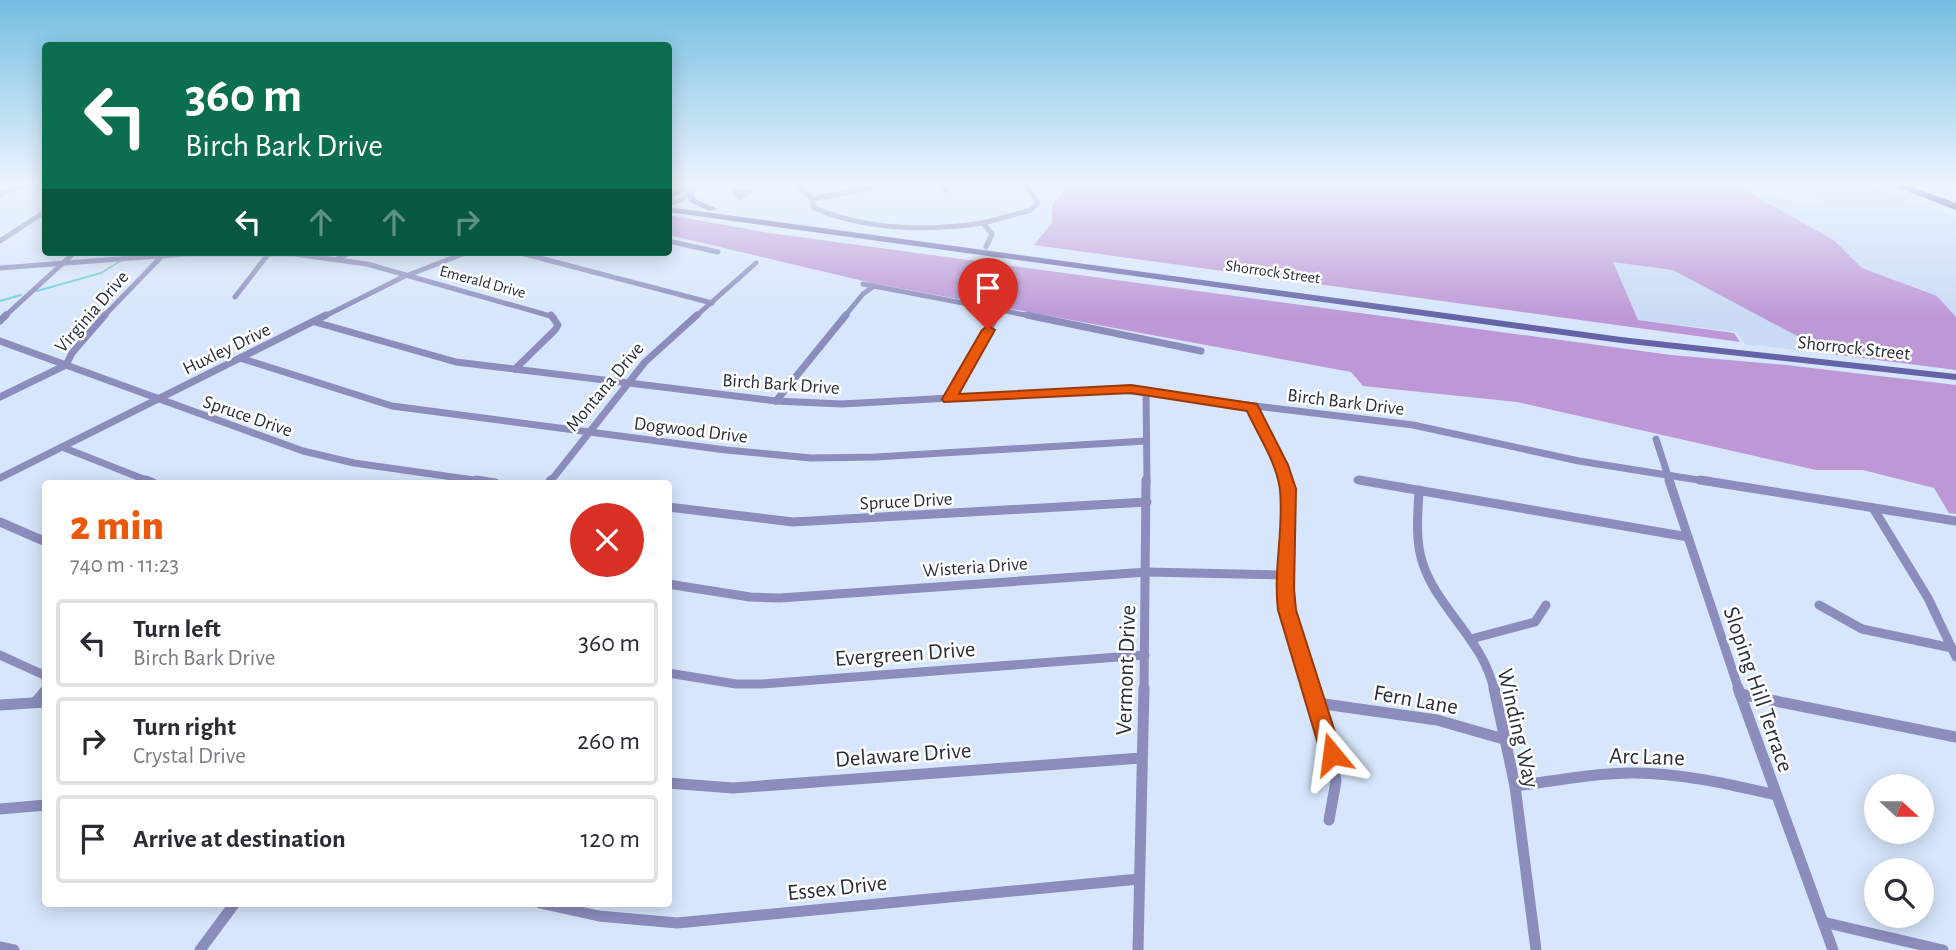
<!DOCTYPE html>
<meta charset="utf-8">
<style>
body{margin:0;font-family:"Alegreya Sans",sans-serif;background:#f7f7f7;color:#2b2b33;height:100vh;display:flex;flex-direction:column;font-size:26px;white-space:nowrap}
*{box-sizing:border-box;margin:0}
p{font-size:23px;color:#7c7c81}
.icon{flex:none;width:38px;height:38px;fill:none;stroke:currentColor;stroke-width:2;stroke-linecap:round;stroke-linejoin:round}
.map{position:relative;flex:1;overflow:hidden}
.details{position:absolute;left:42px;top:480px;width:630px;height:427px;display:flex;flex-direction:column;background:#fff;border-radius:7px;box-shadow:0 4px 18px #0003}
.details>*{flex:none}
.hud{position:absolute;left:42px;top:42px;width:630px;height:214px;border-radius:7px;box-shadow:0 4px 18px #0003;background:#0b6e4f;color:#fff;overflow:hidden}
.needle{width:46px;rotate:111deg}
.tools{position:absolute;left:1864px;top:774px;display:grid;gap:14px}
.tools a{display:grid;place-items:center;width:70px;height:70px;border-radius:50%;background:#fff;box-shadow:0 4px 18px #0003;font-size:35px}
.pin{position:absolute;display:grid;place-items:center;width:60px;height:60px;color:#fff;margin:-72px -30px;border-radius:50% 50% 50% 0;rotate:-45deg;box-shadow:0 0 7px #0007}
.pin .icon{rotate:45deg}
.me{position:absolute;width:77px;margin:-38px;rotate:344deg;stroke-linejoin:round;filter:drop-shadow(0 0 5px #0008)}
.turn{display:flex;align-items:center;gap:24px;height:147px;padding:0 28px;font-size:32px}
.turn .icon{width:91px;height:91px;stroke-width:2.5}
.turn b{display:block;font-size:49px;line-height:60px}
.lanes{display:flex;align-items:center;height:66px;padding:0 28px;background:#0003;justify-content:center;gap:35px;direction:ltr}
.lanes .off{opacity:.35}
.round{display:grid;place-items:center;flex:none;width:74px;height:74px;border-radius:37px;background:#f7f7f7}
.head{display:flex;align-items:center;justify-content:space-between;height:119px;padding:0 28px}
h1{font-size:42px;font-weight:800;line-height:52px;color:#ea580c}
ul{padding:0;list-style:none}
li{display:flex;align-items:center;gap:21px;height:88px;margin:0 14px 10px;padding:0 14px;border:4px solid #e1e1e2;border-radius:7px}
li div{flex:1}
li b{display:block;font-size:26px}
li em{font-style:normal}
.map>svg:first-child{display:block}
.built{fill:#c9daf5}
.forest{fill:#bd97d6}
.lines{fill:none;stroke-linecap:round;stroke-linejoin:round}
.stream{stroke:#64cdd6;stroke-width:2}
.minor-far3{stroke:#8d8dbd;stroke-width:5}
.minor-far2{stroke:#8d8dbd;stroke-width:7}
.minor-far1{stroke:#8d8dbd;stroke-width:9}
.minor{stroke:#8d8dbd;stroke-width:11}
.secondary{fill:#6562a7;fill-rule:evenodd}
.motorway{fill:#362086;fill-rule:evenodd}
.route{fill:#ea580c;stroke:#983908;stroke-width:2}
.labels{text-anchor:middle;stroke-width:5;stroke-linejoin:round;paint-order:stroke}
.far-street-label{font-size:16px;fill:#282f39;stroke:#fff}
.street-label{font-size:19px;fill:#282f39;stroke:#fff}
.near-street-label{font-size:23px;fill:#282f39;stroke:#fff}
</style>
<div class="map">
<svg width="1956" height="950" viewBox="0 0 1956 950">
<rect width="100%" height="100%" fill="#d7e6fc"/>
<g class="built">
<path d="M1806,185H1867L1956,217V317L1937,296L1862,268L1835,241L1757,197L1820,202Z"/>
<path d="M1607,259L1672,267L1815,339L1826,354L1745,344L1737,332L1633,319Z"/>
</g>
<g class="forest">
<path d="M1069,185H1736L1835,241L1862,268L1937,296L1956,317V370L1831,354L1673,270L1613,262L1638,320L1734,333L1740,342L1034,245L1052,223V206Z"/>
<path d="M669,215L769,233L1671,355L1786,365L1956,385V514L1949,513L1934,488L1863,470H1816L1517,402L1363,386L1351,372L872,283L669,235Z"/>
</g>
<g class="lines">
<g class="stream">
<path d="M130,256L136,252"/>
<path d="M37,291L101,273L122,260"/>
<path d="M0,301L21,295"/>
</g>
<g class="minor-far3">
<path d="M797,185L812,199L814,208C866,230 928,231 983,223"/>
<path d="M941,185L947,191"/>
<path d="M734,191L750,192L740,197Z"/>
<path d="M0,194L25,185"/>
<path d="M812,199L885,185"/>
<path d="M668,201L676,193L692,185"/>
<path d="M668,204L683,199L697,185"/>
<path d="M0,241L46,211"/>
<path d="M668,241L718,252"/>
<path d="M986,247L992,234L983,223L1031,210L1038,203L1025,185"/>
<path d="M517,252L712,303"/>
<path d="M337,259L352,252"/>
<path d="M0,268L185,254H294L367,264L554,317"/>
<path d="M863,284L1036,317"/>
<path d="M235,297L269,253"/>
<path d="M4,317L75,252"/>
<path d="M103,317L163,255"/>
<path d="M323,317L403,277L468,252"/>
<path d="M695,317L756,263"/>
<path d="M844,317L863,294L874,286"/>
<path d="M996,317L1001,309"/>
</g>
<g class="minor-far2">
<path d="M1027,315L1201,351"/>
<path d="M0,321L6,315"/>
<path d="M315,322L456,362L776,401L842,404L1114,389L1413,425L1579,461L1711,482"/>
<path d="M0,341L303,451L354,463L488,482"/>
<path d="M240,358L392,406L726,450L811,458L876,457L1146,441"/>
<path d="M515,369L555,330L558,325L551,315"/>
<path d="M1146,391L1147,482"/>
<path d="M0,397L66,365L72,353L105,315"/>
<path d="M949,399L997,315"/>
<path d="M776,401L846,315"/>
<path d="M1252,407L1286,482"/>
<path d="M1656,439L1670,482"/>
<path d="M62,447L151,482"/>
<path d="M0,478L326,315"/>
<path d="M1357,480L1369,482"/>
<path d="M550,482L645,362L697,315"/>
</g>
<g class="minor-far1">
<path d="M146,480L153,483"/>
<path d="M476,480L495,483"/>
<path d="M1285,480L1288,489L1284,589L1295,639L1311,690"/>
<path d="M1359,480L1688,537"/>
<path d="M1669,480L1739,690"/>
<path d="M1700,480L1956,521"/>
<path d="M549,483L551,480"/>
<path d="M1419,490C1418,514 1415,538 1422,561C1436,608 1484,640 1494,690"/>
<path d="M668,507L793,522L1147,502"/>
<path d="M1873,508L1928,598L1956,657"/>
<path d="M0,522L46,542"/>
<path d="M668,584L750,597L780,598L1147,572L1285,575"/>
<path d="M1819,605L1862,629L1952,648"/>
<path d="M1471,639L1535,622L1546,605"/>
<path d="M0,655L46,676"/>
<path d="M668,673L736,684H762L1145,655"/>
<path d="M1144,690L1146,480"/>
</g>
<g class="minor">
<path d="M1311,688L1332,755L1336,781L1329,820"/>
<path d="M1494,688L1515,786L1536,950"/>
<path d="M1738,688L1833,950"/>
<path d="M1740,694L1956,737"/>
<path d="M36,702L46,690"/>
<path d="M1317,703L1437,720L1507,740"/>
<path d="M0,705L46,702"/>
<path d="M668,783L733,788L1141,758"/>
<path d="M1515,786C1554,781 1593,773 1633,773C1681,773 1729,784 1776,795"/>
<path d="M0,809L46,805"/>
<path d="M540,903L599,916L677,923L1139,879"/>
<path d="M1823,922L1943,950"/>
<path d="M0,947L14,950"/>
<path d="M200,950L235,903"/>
<path d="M1138,950L1144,688"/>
</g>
<g class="secondary">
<path d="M676,191L680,193L679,195L668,197V192Z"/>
<path d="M687,192H693L696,199L717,209L710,211L689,202Z"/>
<path d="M668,207L1621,337L1956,374V380L1621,343L668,212Z"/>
</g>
<path class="motorway" d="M1891,185H1906L1956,203V210Z"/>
</g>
<linearGradient id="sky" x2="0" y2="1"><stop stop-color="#73bee1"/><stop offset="0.58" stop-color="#edf4fe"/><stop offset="1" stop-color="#edf4fe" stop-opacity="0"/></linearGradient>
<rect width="1956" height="318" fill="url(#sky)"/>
<path class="route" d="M988,326L995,330L959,394L1131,385L1257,404L1288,465L1296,489L1294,589L1296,610L1342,754L1339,761L1332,763L1324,761L1321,754L1278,610C1273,570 1284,530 1280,490C1277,463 1258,435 1247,411L1131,393L944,402L942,399L982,330Z"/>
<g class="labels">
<g class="far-street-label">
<text transform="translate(1273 271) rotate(8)" y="6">Shorrock Street</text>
<text transform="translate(483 281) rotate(15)" y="6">Emerald Drive</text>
</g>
<g class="street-label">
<text transform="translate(91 311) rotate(-49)" y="7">Virginia Drive</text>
<text transform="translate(1854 347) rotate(6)" y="7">Shorrock Street</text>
<text transform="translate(226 348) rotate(-26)" y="7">Huxley Drive</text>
<text transform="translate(781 383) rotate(4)" y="7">Birch Bark Drive</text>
<text transform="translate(604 386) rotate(-50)" y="7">Montana Drive</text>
<text transform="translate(1346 401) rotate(7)" y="7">Birch Bark Drive</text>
<text transform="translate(248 415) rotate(19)" y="7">Spruce Drive</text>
<text transform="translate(691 429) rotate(7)" y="7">Dogwood Drive</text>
<text transform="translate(906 500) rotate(-3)" y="7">Spruce Drive</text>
<text transform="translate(975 566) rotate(-4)" y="7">Wisteria Drive</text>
</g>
<g class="near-street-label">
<text transform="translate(905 653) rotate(-4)" y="8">Evergreen Drive</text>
<text transform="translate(1125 670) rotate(-88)" y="8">Vermont Drive</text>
<text transform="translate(1759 689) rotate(71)" y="8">Sloping Hill Terrace</text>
<text transform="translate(1416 699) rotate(10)" y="8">Fern Lane</text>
<text transform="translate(1519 728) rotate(77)" y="8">Winding Way</text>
<text transform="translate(903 754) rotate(-4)" y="8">Delaware Drive</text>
<text transform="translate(1647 756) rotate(2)" y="8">Arc Lane</text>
<text transform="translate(837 887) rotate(-6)" y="8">Essex Drive</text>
</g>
</g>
</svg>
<div class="tools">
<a><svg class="needle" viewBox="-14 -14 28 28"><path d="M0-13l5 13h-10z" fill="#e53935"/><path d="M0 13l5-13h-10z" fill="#7c7c81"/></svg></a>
<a><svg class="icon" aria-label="search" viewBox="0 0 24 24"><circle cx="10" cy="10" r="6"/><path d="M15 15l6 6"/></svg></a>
</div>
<div class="pin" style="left:988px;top:330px;background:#d93025"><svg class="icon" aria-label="arrive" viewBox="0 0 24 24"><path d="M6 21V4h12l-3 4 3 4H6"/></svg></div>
<svg class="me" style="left:1332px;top:754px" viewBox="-20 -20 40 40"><path d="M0-17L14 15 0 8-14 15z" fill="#ea580c" stroke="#fff" stroke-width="4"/></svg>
<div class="hud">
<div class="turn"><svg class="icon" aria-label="left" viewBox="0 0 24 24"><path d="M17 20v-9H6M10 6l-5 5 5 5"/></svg><div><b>360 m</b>Birch Bark Drive</div></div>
<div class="lanes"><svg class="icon" aria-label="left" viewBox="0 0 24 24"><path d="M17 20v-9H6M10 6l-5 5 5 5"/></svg><svg class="icon off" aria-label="ahead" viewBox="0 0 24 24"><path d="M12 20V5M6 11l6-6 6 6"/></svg><svg class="icon off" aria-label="ahead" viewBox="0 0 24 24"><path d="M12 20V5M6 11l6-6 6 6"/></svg><svg class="icon off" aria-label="right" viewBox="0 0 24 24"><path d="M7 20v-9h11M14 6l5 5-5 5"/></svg></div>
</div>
<section class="details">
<div class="head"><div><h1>2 min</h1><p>740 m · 11:23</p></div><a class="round" style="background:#d93025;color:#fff"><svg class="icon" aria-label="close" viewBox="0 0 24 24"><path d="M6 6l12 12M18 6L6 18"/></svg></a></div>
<ul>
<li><svg class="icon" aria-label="left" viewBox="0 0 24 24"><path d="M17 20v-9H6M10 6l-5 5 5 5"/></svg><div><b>Turn left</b><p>Birch Bark Drive</p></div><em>360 m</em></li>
<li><svg class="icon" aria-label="right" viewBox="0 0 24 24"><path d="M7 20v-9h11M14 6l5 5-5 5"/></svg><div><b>Turn right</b><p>Crystal Drive</p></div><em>260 m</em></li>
<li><svg class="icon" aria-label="arrive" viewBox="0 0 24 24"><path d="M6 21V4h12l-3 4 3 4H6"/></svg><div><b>Arrive at destination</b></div><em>120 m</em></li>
</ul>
</section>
</div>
